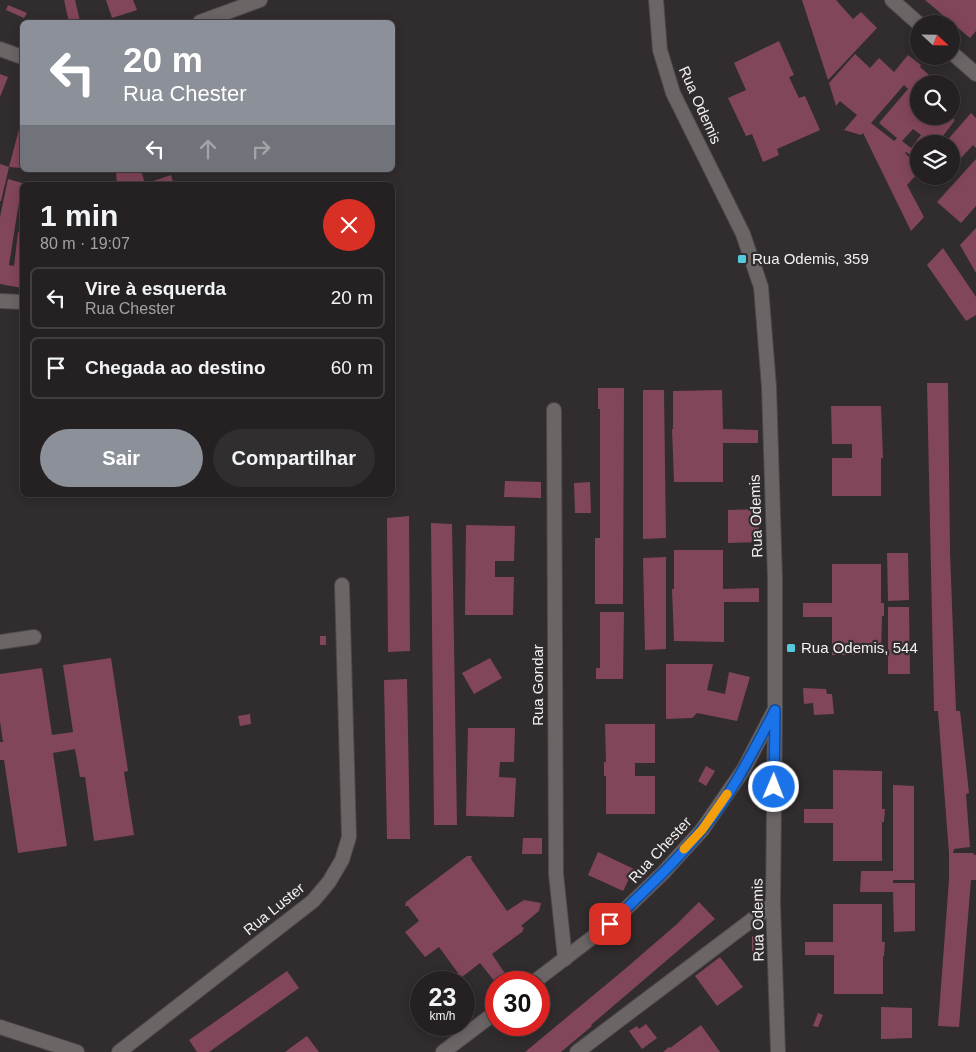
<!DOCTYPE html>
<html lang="pt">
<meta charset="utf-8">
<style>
body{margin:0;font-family:Helvetica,sans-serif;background:#312e2f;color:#f1f3f6;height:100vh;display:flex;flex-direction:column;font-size:19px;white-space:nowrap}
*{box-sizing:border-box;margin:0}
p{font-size:16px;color:#a3a3a5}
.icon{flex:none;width:28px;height:28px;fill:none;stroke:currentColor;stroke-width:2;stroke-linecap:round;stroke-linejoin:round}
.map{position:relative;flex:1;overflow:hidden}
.side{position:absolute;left:20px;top:182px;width:375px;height:315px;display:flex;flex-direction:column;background:#252122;border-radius:8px;box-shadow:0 2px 12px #0003,0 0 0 1px #423e40}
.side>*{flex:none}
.hud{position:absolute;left:20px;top:20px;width:375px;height:152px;border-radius:8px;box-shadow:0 2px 12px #0003,0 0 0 1px #423e40;background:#8c9099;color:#fff;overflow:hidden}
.needle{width:32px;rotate:112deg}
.fabs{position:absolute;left:910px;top:15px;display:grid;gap:10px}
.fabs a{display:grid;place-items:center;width:50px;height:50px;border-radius:50%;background:#252122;box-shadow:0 2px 12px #0003,0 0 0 1px #423e40;font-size:25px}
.speed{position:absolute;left:410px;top:971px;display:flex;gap:10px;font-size:25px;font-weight:700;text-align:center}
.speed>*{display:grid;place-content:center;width:65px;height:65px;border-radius:50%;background:#252122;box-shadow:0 2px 12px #0003,0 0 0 1px #423e40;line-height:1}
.speed small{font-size:12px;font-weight:400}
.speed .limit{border:8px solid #d22;background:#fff;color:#111}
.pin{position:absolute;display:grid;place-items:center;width:42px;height:42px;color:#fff;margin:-21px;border-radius:10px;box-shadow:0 2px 8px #0006}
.me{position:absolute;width:55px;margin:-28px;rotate:1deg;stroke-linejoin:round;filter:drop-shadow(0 0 4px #0008)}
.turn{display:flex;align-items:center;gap:18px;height:105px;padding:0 20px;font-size:22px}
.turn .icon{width:65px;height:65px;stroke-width:2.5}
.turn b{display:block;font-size:35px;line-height:42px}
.lanes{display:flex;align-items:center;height:48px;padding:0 20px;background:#0003;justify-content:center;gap:25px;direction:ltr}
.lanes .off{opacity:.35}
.round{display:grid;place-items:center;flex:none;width:52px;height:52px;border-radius:26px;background:#312e2f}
.summary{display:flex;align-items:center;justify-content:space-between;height:85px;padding:0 20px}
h1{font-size:30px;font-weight:700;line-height:38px}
.cta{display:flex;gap:10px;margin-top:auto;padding:10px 20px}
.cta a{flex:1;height:58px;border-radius:30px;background:#8c9099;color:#fff;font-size:20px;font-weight:700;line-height:58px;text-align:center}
.cta a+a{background:#312e2f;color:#f1f3f6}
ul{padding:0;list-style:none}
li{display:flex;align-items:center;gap:15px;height:62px;margin:0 10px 8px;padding:0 10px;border:2px solid #423e40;border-radius:8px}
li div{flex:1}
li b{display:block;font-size:19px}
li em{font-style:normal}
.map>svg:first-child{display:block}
.building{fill:#82465a;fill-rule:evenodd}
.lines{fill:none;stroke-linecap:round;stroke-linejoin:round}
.minor-casing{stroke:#4d494a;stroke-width:16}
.tertiary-casing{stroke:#4d494a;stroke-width:16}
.minor{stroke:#6b6566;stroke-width:14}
.tertiary{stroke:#6b6566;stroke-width:14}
.route-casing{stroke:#114b97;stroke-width:12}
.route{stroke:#1a73e8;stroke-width:9}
.slow{stroke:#f59e0b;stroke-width:9}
.poi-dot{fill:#54cadc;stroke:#312c2d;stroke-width:2}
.labels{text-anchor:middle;stroke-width:4.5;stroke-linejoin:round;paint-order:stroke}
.street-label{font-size:15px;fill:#f3f0f0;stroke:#312c2d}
.poi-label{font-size:15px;fill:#f3f0f0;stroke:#312c2d;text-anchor:start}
</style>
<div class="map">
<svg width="976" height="1052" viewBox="0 0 976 1052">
<rect width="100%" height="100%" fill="#312c2d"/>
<g class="building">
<path d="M64,0H75L80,21L69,22Z"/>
<path d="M106,0H133L137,10L112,18Z"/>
<path d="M802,0H836L853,19L861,12L877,28L828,80Z"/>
<path d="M925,0H976V31L970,38Z"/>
<path d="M8,5L27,13L24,18L6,10Z"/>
<path d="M779,41L794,75L789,77L799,98L805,96L820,130L777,149L779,155L763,162L752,134L746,136L728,98L746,90L734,63Z"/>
<path d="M855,54L870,68L879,58L894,72L908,55L921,65L920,67L939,84H919V116H951L955,120L937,144H919V160L906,152L905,153L919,167V172L907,185L924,217L911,231L863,133L861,135L844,130L857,115L840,101L836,106L829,83ZM904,85L908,89L879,123L897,138L894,141L871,123ZM913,129L921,135L911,148L902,141Z"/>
<path d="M0,74L8,77L0,97Z"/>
<path d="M971,113L976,118V148L973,145L951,169V144H944Z"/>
<path d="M22,118V168L9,167Z"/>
<path d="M976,159V206L961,223L937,202Z"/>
<path d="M0,164L9,167L1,201H0Z"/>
<path d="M110,170H141L145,184L171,175L174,185H117L116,172H110Z"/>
<path d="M933,176H945L940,182Z"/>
<path d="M8,179L22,183L9,265L14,266L18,232H22V288L0,284V217Z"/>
<path d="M976,228V273L960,245Z"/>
<path d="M943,248L976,297V315L966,321L927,265Z"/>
<path d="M927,383H948L950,552L956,711H960L969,793L966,794L970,847L954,849L953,853H974L973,854L976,855V880H971L959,1027L938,1026L949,880V853L938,711H934Z"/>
<path d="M598,388H624L623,604H595V538H600V409H598Z"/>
<path d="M643,390H664L666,538L643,539Z"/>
<path d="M722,390L723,429L758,430V443H723V482H674L672,429H673V391Z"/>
<path d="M831,406H881L883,458H881V496H832V458H852V444H832Z"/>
<path d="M505,481L541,482V498L504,497Z"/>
<path d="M590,482L591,513H575L574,483Z"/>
<path d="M759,509V542L728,543V510Z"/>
<path d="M409,516L410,651L388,652L387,518Z"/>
<path d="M431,523L452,524L457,825H434Z"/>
<path d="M466,525L515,526L514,561H495V577H514L513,615H465Z"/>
<path d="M674,550H723V589L759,588V602H724V642L674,641L672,589H674Z"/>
<path d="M887,553H908L909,600L888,601Z"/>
<path d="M666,557V649L645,650L643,558Z"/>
<path d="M832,564H881V603H884V616H882L881,655H832V617H803V603H832Z"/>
<path d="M888,607H909L910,674H888Z"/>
<path d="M600,612H624L623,679H596V668H600Z"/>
<rect x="320" y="636" width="6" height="9"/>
<path d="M111,658L128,771L124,772L134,835L94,841L85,777H80L75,749L53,753L67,846L18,853L4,760H0V742H3L0,721V674L42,668L52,735L73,732L63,665Z"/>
<path d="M490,658L502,678L474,694L462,673Z"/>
<path d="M666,664H713L707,690L725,694L729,672L750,677L737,721L697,713L692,718L666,719Z"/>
<path d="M407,679L410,839H387L384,680Z"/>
<path d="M803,688L826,689L827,694H832L834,714L814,715L813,703L804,704Z"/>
<path d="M250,714L251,724L240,726L238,716Z"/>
<path d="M605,724H655V763H635V776H655V814H606V776H604V762H606Z"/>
<path d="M468,728H515L514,762H500L499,777L516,778L514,817L466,816Z"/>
<path d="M706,766L715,771L706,786L698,781Z"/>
<path d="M833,770L882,771V809H885L884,822H882V861H833V823H804V809H833Z"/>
<path d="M893,785L914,786V880H893V883H915V931L894,932L893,892H860L861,871H893Z"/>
<path d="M523,838H542V854H522Z"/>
<path d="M598,852L634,869L623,891L588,875Z"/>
<path d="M467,856H472L471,859L507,911L524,900L541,903L539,911L521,926L524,928L522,932L492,954L508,978L503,982H495L480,963L462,977H457L458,973L439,947L425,957L405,932L419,921L408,906H405L406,902Z"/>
<path d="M699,902L715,919L591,1025L592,1026L561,1052H525L625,969L677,924Z"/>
<path d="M833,904H882V942H885L884,956H883V994H834V955H805V942H833Z"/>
<path d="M752,936L761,941V951H752Z"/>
<path d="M720,957L743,987L717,1006L695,976Z"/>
<path d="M287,971L299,988L209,1052H197L189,1040Z"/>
<path d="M881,1007L912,1008V1038L881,1039Z"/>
<path d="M818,1013L823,1015L818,1027L813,1026Z"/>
<path d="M646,1024L657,1038L642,1049L629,1031L637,1026L639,1029Z"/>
<path d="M701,1025L720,1052H663L669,1047L670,1048Z"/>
<path d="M307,1036L319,1052H285L293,1046Z"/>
</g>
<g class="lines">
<g class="minor-casing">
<g id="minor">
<path d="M892,0L919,24"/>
<path d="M200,22L260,0"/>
<path d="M0,49L22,57"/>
<path d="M951,52L976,74"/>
<path d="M0,301L22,302"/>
<path d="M554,410L556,874L565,959"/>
<path d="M0,642L34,637"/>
<path d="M775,709L773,904L778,1052"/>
<path d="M0,1027L77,1052"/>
<path d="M119,1052L313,901L329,882L342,860L349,837L342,585"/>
<path d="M577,1052L773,904"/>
</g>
</g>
<g class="tertiary-casing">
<g id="tertiary">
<path d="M534,982L610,924L663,873L702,830L744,769L775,709V579L769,387L761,287L743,234L673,93L660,50L656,0"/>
<path d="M443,1052L496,1012"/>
</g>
</g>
<use href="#minor" class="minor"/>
<use href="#tertiary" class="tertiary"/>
</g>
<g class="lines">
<g class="route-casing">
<path id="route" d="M610,924C641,894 674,864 701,831C732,794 753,752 775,710L774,787"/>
</g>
<use href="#route" class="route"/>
<path class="slow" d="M684,849L702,830L727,794"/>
</g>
<g class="poi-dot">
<rect x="737" y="254" width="10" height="10" rx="2.5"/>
<rect x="786" y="643" width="10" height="10" rx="2.5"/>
</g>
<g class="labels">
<g class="street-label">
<text transform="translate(700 105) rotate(66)" y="5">Rua Odemis</text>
<text transform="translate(756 516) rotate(-92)" y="5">Rua Odemis</text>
<text transform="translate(538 685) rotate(-90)" y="5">Rua Gondar</text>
<text transform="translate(660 850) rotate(-47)" y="5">Rua Chester</text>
<text transform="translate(274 909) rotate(-39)" y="5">Rua Luster</text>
<text transform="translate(758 920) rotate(-91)" y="5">Rua Odemis</text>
</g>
<g class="poi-label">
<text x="752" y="264">Rua Odemis, 359</text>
<text x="801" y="653">Rua Odemis, 544</text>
</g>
</g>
</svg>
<div class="fabs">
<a><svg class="needle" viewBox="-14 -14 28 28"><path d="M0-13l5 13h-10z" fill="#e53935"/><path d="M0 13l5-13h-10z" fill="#a3a3a5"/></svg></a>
<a><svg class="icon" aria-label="search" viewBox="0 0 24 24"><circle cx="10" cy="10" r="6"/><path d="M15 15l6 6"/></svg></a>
<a><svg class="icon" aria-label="layers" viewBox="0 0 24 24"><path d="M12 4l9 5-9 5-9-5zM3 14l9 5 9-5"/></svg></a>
</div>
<div class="speed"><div>23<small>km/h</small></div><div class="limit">30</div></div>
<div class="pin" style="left:610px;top:924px;background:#d93025"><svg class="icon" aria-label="arrive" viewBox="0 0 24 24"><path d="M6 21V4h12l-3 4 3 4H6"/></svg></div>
<svg class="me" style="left:774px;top:787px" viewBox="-20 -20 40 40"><circle r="17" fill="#1a73e8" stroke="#fff" stroke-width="3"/><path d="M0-11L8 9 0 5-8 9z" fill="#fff"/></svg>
<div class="hud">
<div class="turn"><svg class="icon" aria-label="left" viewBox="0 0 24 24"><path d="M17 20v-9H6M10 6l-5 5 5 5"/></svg><div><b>20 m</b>Rua Chester</div></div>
<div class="lanes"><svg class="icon" aria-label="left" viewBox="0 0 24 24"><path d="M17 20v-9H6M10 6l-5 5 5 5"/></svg><svg class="icon off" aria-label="ahead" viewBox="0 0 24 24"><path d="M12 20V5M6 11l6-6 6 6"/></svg><svg class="icon off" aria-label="right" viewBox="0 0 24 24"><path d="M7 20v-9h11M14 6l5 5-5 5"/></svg></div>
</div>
<section class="side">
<div class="summary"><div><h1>1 min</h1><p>80 m · 19:07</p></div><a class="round" style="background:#d93025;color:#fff"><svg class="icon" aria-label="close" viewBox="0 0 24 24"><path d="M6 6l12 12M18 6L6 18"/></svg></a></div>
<ul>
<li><svg class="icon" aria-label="left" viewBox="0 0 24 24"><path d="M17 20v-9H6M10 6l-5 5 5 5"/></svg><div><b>Vire à esquerda</b><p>Rua Chester</p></div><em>20 m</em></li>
<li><svg class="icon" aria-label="arrive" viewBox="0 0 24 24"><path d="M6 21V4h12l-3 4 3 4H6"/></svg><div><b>Chegada ao destino</b></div><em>60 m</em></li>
</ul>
<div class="cta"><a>Sair</a><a>Compartilhar</a></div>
</section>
</div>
